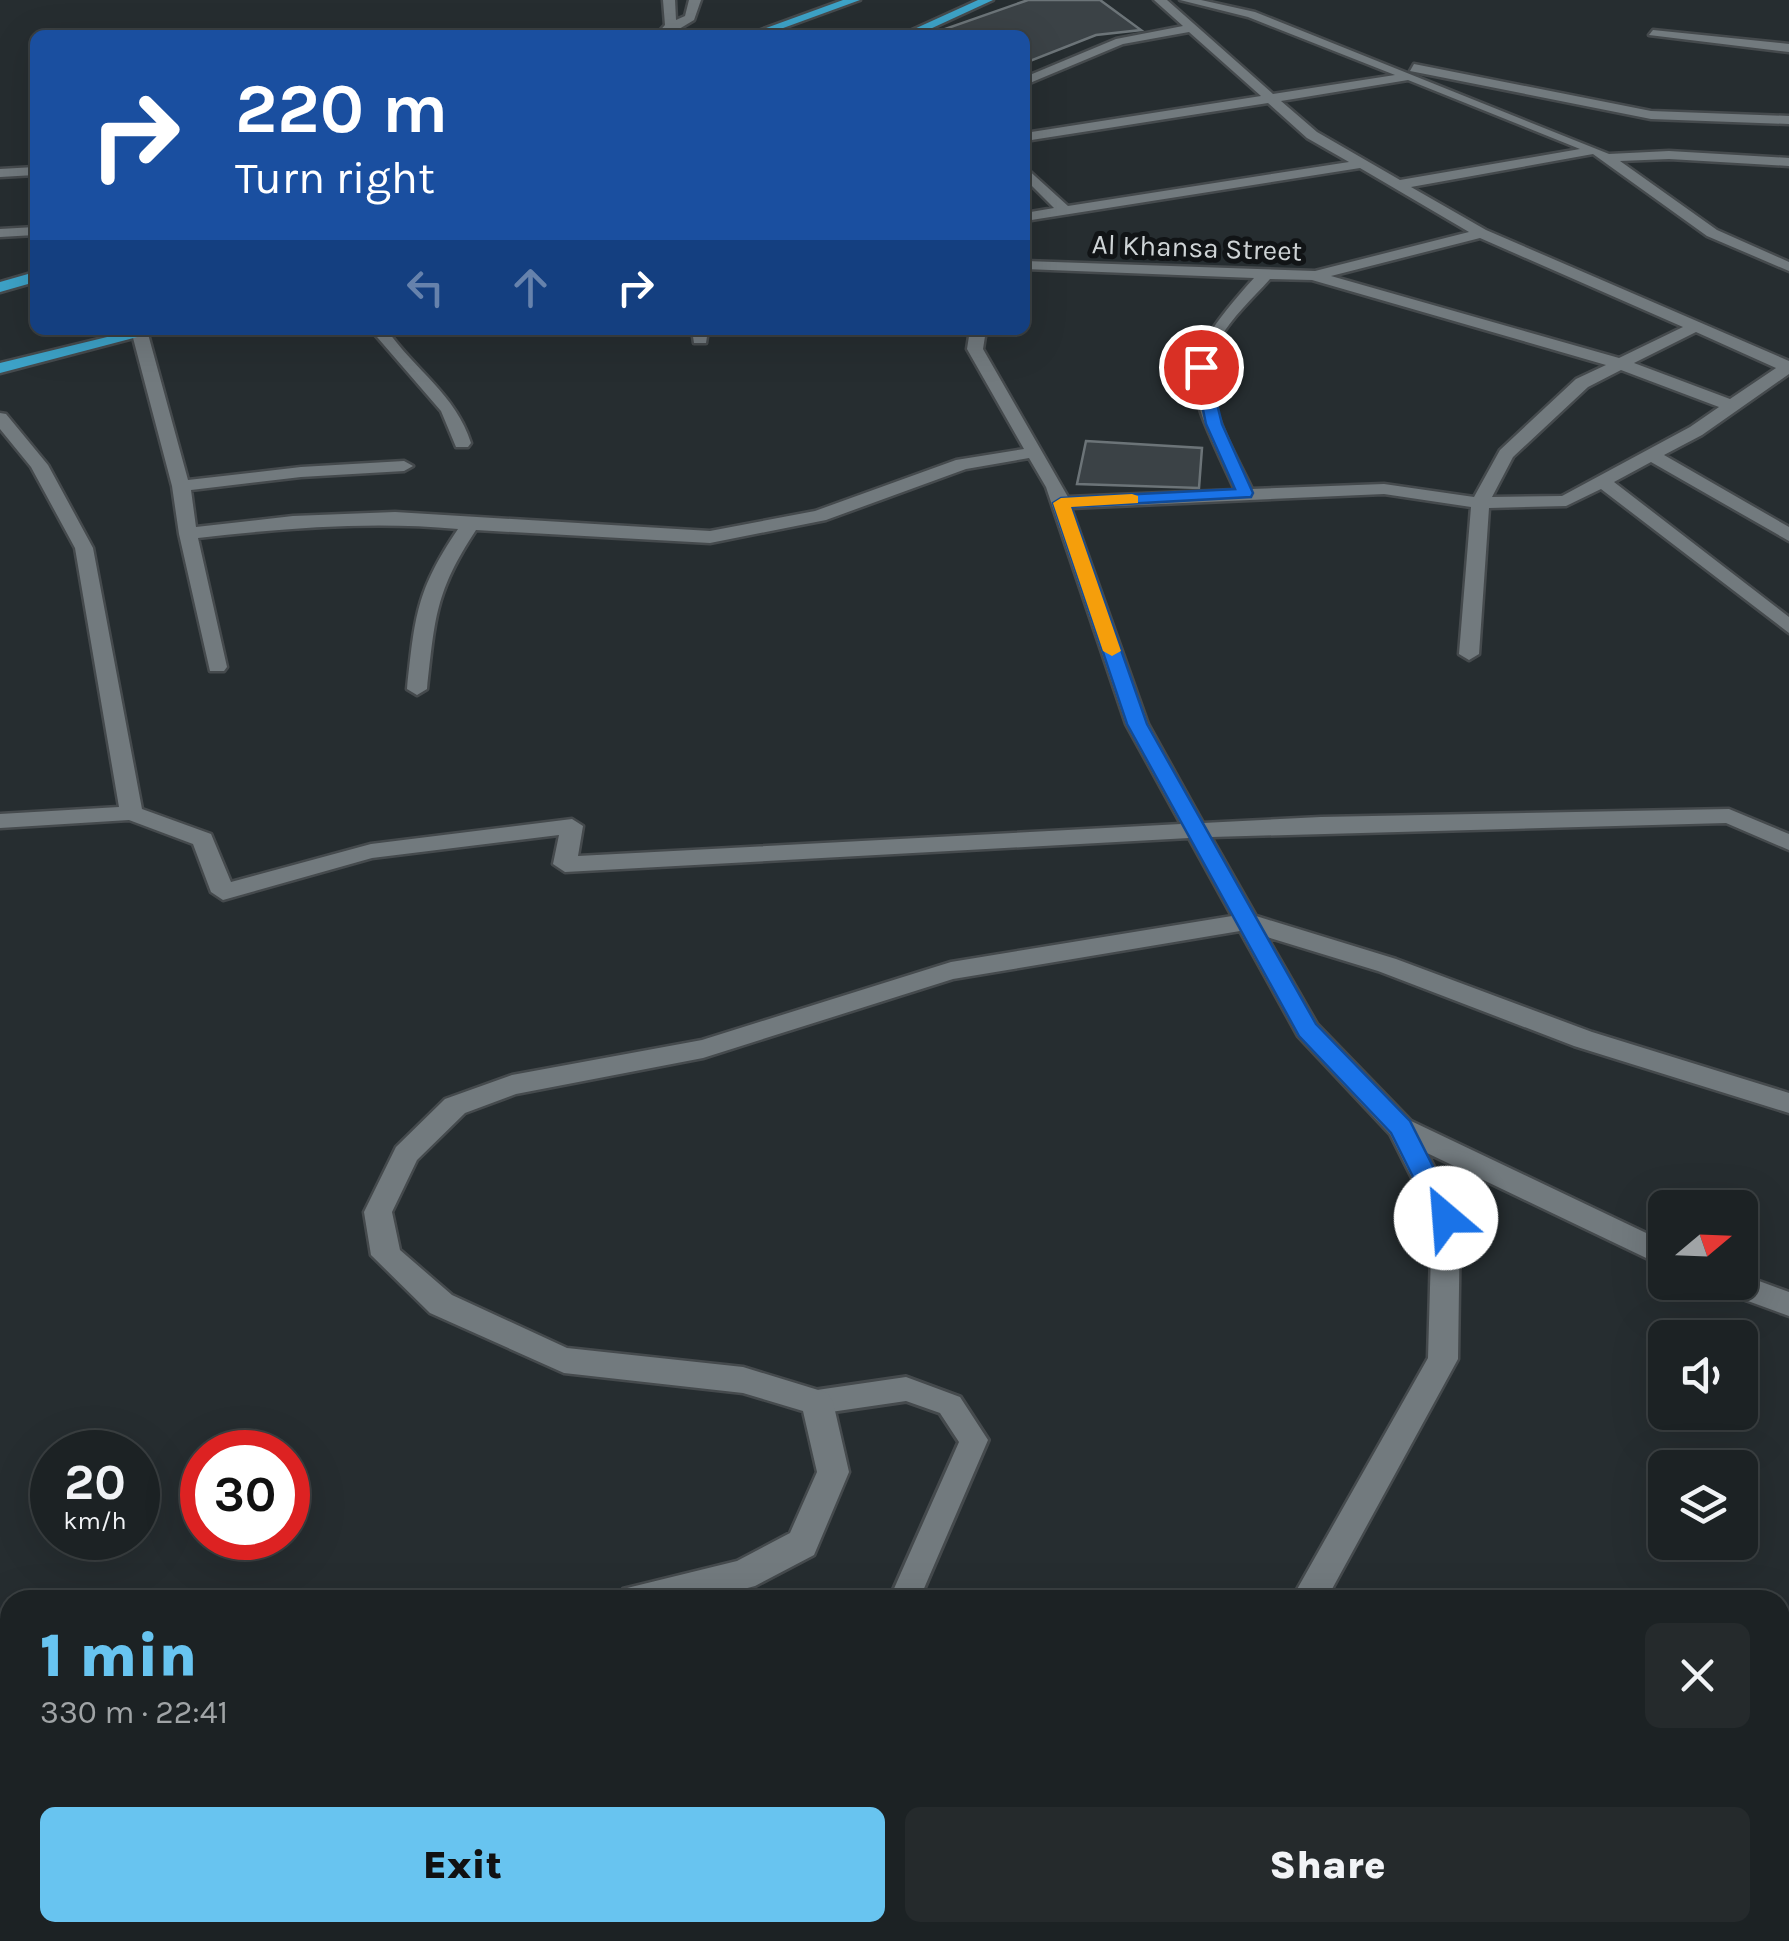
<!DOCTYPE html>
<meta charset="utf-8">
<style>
body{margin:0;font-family:Karla,sans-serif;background:#252a2c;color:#f1f3f6;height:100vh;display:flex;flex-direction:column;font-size:38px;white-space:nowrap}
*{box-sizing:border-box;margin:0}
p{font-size:32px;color:#a0a4a6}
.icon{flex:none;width:55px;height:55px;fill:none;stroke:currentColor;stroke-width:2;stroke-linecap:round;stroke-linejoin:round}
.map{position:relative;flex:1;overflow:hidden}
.drawer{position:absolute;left:0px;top:1590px;width:1790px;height:352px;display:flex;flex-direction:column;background:#1c2224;border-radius:30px 30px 0 0;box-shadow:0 10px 40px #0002,0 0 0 2px #3a3f41}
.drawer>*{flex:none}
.hud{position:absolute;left:30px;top:30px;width:1000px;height:305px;border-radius:15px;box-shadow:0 10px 40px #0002,0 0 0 2px #3a3f41;background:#1a4fa0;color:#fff;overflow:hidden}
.needle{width:65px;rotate:71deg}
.controls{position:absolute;left:1648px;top:1190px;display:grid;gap:20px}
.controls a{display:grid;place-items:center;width:110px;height:110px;border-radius:15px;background:#1c2224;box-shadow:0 10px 40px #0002,0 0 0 2px #3a3f41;font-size:50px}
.speed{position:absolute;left:30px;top:1430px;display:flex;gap:20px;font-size:50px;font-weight:700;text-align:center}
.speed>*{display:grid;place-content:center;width:130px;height:130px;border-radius:50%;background:#1c2224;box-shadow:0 10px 40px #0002,0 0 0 2px #3a3f41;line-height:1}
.speed small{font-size:25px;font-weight:400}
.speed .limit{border:15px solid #d22;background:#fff;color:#111}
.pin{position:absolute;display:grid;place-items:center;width:85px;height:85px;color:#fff;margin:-42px;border:5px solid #fff;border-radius:50%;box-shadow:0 2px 10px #0007}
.me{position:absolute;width:110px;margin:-55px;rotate:333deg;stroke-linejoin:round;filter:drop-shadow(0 0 8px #0008)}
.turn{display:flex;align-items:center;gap:35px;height:210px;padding:0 40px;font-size:45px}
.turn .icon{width:130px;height:130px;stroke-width:2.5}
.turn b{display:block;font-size:70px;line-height:85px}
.lanes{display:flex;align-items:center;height:95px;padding:0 40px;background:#0003;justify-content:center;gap:50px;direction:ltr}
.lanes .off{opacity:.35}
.round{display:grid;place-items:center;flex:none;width:105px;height:105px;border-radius:15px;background:#252a2c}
.summary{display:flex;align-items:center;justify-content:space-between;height:170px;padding:0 40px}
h1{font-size:60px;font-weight:800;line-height:75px;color:#68c4f0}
.action{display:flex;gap:20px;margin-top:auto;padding:20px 40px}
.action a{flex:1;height:115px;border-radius:15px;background:#68c4f0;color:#111;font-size:40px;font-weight:800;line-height:115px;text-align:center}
.action a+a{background:#252a2c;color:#f1f3f6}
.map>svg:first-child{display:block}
.building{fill:#3b4246;stroke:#6c7478;stroke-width:2.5}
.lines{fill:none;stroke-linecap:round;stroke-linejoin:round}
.lane-casing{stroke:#454a4d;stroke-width:6}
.street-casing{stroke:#454a4d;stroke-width:5}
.secondary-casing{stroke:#454a4d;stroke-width:5}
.primary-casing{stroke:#454a4d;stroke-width:5}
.lane{fill:#727a7e;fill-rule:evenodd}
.street{fill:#727a7e;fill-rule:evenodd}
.secondary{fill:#727a7e;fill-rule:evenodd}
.primary{fill:#3da2c7;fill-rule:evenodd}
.route{fill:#1a73e8;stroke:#114b97;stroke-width:2.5}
.slow{fill:#f59e0b}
.labels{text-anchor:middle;stroke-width:10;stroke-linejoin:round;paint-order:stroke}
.far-street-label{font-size:28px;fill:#cfd4d6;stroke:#111416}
</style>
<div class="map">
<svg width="1789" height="1941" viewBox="0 0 1789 1941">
<rect width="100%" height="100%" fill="#262d30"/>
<g class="building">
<path d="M1028,0H1100L1141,30L1096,35L1025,63V35H943L942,30Z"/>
<path d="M1086,441L1202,448L1199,488L1077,484Z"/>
</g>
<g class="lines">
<g class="lane-casing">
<path id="lane" d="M906,1377L960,1397L988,1440L919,1600H889L959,1442L940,1413L906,1401L817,1414L807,1410L803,1402L807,1394L817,1390Z"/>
</g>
<g class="street-casing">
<g id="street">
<path d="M663,0H675L676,20L685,16L689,0H701L694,20L669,35H656L665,25Z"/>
<path d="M1154,0H1167L1273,94L1395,75L1248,17L1180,0H1201L1255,12L1609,154L1669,151L1789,158V166L1669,159L1620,161L1717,230L1789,262V271L1707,236L1593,154L1411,187L1486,230L1789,361V374L1702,435L1664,455L1789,527V541L1651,462L1614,482L1789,617V633L1601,489L1566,506L1489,508L1479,654L1469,660L1459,654L1471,507L1384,494L1071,508L1148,724L1203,823L1321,817L1729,809L1789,834V850L1726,823L1211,837L1256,916L1396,959L1592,1032L1789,1093V1113L1574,1046L1378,971L1267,937L1317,1024L1411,1121L1665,1242V1267L1427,1153L1460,1218L1458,1359L1326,1600H1291L1428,1358L1432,1218L1390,1134L1298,1036L1240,931L953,979L703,1058L516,1094L465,1113L417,1160L392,1212L400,1250L452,1295L567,1348L743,1367L828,1393L833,1402L849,1472L814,1555L755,1586L702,1600H618L623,1589L737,1561L790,1533L817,1472L803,1411L743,1393L564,1373L430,1313L371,1255L364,1212L396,1147L445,1099L512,1075L702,1040L951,962L1232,916L1189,838L565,872L553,864L559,835L372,858L223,900L211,892L193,844L129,820L0,828V814L119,807L75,548L31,467L0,429V413L6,414L48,465L93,548L142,809L211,834L231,882L371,844L572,819L583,826L578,856L1181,824L1126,724L1046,487L1029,458L966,469L826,520L710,543L476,530C435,592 435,618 427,689L417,695L407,689C415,616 416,591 458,529C371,521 286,528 198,538L227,667L224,671H210L179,534L172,486L132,334L137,330L148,334L188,480L301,467L404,461L413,466L404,471L301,477L191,490L196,527L293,516L395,512L710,531L815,511L956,460L1024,449L967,349L970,330H986L983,349L1068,497L1235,490C1186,382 1170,371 1254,278L1025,269V261L1315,271L1469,232L1360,168L1025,221V213L1054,208L1025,179V167L1068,206L1349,162L1307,138L1268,103L1025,141V133L1261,96L1189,32L1123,44L1025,85V77L1116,39L1183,26ZM1408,80L1580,149L1400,180L1317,132L1281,101ZM1480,238L1683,327L1619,358L1331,276ZM1270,279L1312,280L1606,365L1576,379L1500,450L1474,497L1384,484L1252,489C1232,446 1193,387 1219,340C1232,317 1253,298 1270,279ZM1696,332L1776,368L1730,399L1634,363ZM1621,370L1719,407L1690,427L1562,496L1492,497L1513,457L1588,387Z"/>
<path d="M1653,30L1789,44V52L1649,35Z"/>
<path d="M1414,64L1651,111L1789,116V124L1651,119L1410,71Z"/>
<path d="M35,167V175L0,177V169Z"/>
<path d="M371,330H387C415,370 456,395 471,443L468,447H456L441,411Z"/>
<path d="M692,330H708L706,343H694Z"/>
<path d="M1740,1274L1789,1292V1316L1718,1290L1714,1282H1740Z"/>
<path d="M10,1899V1932H22L0,1941V1903Z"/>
</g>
</g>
<g class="secondary-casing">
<path id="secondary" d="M35,227V235L0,237V229Z"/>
</g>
<g class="primary-casing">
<g id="primary">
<path d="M843,0H860L764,35H747Z"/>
<path d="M978,0H993L917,35H901Z"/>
<path d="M35,272V282L0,292V282Z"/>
<path d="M136,330H164L0,373V363Z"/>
</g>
</g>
<use href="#lane" class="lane"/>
<use href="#street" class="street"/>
<use href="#secondary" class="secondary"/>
<use href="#primary" class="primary"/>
</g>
<path class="route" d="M1201,363L1208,367L1222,424L1253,493L1251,497L1071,507L1147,724L1316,1024L1410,1121L1459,1218L1455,1225H1437L1391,1133L1299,1036L1127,724L1053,503L1061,498L1235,489L1206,424L1194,367Z"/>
<path class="slow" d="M1132,494L1138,496V503L1071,507L1121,651L1112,656L1103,651L1053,503L1061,498Z"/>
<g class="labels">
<g class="far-street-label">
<text transform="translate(1197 247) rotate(2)" y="10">Al Khansa Street</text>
</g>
</g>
</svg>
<div class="controls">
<a><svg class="needle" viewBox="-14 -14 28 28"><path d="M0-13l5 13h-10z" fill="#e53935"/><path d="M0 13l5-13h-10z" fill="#a0a4a6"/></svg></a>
<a><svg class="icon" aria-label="sound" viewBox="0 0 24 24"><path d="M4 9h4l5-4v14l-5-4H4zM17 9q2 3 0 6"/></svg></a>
<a><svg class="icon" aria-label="layers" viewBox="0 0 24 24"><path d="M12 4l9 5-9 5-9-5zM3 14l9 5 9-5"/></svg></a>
</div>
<div class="speed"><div>20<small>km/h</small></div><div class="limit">30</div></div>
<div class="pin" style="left:1201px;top:367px;background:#d93025"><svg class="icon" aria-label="arrive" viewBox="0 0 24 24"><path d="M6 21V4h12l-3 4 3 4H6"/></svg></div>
<svg class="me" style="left:1446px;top:1218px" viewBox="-20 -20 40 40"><circle r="19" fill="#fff"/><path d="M0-13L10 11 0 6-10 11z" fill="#1a73e8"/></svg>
<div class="hud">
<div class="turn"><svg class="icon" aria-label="right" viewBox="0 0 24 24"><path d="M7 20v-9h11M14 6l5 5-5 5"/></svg><div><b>220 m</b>Turn right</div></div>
<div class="lanes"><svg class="icon off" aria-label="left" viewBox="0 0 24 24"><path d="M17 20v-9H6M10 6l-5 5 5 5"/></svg><svg class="icon off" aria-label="ahead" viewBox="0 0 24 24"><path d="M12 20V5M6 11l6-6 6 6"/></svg><svg class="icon" aria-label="right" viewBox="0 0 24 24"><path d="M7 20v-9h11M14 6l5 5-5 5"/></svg></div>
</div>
<section class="drawer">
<div class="summary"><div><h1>1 min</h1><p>330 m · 22:41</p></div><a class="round"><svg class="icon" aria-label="close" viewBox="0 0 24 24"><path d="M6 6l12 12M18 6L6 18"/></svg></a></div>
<div class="action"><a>Exit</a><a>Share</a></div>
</section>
</div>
